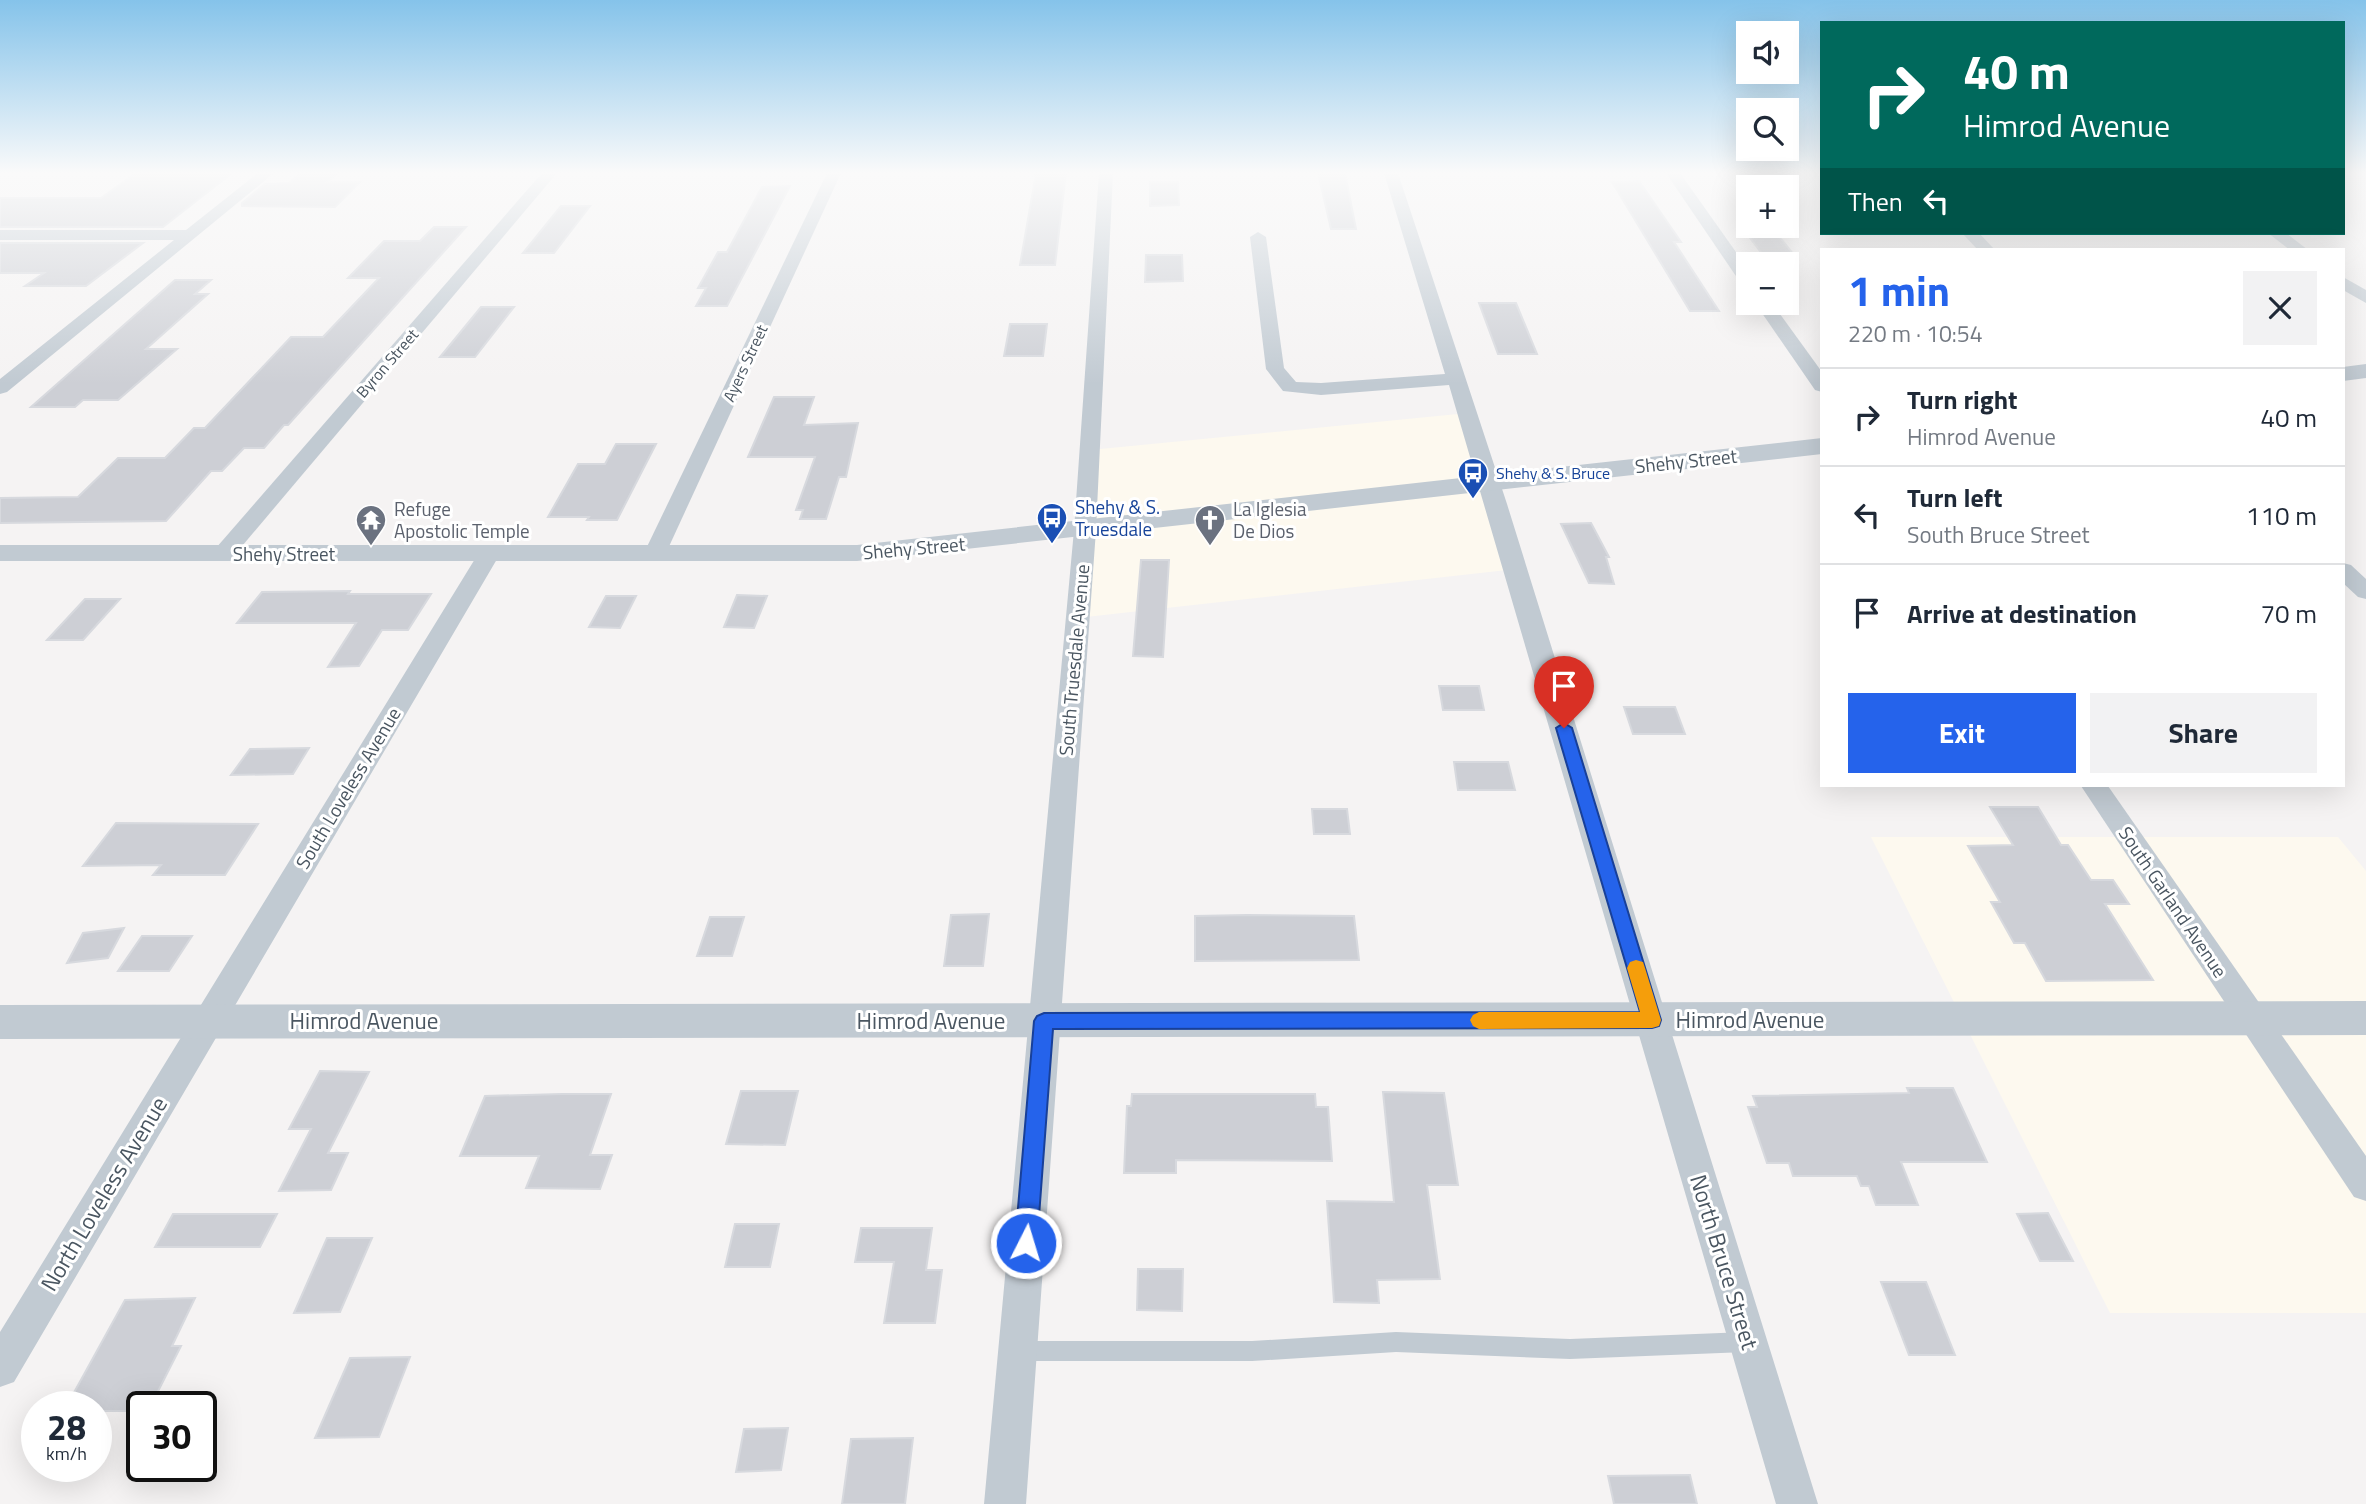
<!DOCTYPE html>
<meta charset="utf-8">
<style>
body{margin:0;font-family:"Titillium Web",sans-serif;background:#f2f2f3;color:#1f2937;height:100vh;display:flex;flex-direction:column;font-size:26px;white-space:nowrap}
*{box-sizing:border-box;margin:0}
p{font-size:23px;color:#747a83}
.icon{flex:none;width:38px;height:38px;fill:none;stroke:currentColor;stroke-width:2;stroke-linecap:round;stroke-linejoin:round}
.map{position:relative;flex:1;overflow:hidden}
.side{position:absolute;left:1820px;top:248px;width:525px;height:539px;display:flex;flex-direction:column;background:#fff;border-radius:0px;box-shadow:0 7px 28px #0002}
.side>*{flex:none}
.banner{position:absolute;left:1820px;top:21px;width:525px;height:214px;border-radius:0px;box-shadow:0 7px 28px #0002;background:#00695c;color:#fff;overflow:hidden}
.buttons{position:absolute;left:1736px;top:21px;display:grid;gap:14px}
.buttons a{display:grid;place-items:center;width:63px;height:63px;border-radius:0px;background:#fff;box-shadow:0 7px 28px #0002;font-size:35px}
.speed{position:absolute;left:21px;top:1391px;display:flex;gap:14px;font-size:35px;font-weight:700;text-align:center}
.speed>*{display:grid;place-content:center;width:91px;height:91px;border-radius:50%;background:#fff;box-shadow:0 7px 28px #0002;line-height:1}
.speed small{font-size:18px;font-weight:400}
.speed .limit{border:4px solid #111;border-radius:10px;background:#fff;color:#111}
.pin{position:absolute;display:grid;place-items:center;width:60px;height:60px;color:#fff;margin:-72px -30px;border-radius:50% 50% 50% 0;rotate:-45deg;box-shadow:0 0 7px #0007}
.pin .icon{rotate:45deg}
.me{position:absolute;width:77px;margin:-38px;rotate:5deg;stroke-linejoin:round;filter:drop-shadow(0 0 5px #0008)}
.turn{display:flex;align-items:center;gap:24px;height:147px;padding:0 28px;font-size:32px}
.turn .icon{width:91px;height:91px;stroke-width:2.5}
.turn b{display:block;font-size:49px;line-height:60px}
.then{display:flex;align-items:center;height:66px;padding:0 28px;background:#0003;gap:14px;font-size:26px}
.round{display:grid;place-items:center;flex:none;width:74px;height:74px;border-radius:0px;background:#f2f2f3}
.head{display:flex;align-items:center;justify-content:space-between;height:119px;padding:0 28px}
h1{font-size:42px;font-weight:700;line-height:52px;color:#2563eb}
.button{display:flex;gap:14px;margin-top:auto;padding:14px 28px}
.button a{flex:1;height:80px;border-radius:0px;background:#2563eb;color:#fff;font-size:28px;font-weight:700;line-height:80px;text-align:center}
.button a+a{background:#f2f2f3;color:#1f2937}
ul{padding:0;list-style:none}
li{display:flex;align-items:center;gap:21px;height:98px;padding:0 28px;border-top:2px solid #e0e1e3}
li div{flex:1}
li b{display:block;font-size:26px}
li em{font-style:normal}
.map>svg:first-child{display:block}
.commercial{fill:#fdf9ef}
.building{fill:#cdcfd5;stroke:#d7d9de;stroke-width:2}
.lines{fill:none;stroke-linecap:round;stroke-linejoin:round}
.service{fill:#c1cad2;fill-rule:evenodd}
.minor{fill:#c1cad2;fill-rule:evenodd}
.tertiary{fill:#c1cad2;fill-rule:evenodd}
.route{fill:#2563eb;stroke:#184099;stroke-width:2}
.slow{fill:#f59e0b}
.labels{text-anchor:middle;stroke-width:6;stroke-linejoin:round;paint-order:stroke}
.far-street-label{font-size:16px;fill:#4a5661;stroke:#fff}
.far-transit-label{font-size:16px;fill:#164399;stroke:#fff;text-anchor:start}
.street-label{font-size:19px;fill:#4a5661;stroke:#fff}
.transit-label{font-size:19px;fill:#164399;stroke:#fff;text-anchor:start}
.worship-label{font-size:19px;fill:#5b616d;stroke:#fff;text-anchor:start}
.near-street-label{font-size:23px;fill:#4a5661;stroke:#fff}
</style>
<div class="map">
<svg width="2366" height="1504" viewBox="0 0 2366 1504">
<rect width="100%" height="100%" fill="#f5f3f3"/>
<g class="commercial">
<path d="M1468,413L1516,569L1077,618L1090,450Z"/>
<path d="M1871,837H2338L2366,871V1313H2110Z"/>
</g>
<g class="building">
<path d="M136,173H232L163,227H0V198H101Z"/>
<path d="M1036,173H1066L1055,265H1020Z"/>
<path d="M1318,173H1345L1356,229H1331Z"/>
<path d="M298,175H336L327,182H360L335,207L242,206V203L265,184L289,183Z"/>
<path d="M1639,181L1681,242H1674L1719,311H1690L1612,182Z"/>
<path d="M1150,182H1178L1179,205L1150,206Z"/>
<path d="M790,186L727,306H696L706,288H698L718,252H727L762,187Z"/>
<path d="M561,206H590L554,253H523Z"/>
<path d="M434,227H466L288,425H284L264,448H244L222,471H211L166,521L0,523V498L78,497L118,458H165L194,428H205L291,337H323L379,278H348L384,241H420Z"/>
<path d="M1744,230H1774L1794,255H1763Z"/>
<path d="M0,243H143L86,286H25L44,273H0Z"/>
<path d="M1146,255H1182L1183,281L1145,282Z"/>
<path d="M175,280H211L195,294H208L146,349H177L118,400H83L75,407H31Z"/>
<path d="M1479,303H1516L1537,354H1498Z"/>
<path d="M481,307H514L475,357H440Z"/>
<path d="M1010,324H1047L1043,356H1004Z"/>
<path d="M774,397H814L804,425L858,423L846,477H839L826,519H800L803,510H796L815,457H748Z"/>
<path d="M616,444H656L617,520H587L589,517H548L578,464H605Z"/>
<path d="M1591,523L1609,557H1606L1614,584L1589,583L1561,524Z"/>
<path d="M1141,560H1169L1163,657L1133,656Z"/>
<path d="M350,591L348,594H431L408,630H382L359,666L328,667L356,623H237L262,592Z"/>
<path d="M737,595L767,596L754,628L724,627Z"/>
<path d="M606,596H636L620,628L589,627Z"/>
<path d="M85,599H120L83,640H47Z"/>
<path d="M1439,686H1479L1484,710H1443Z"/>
<path d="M1624,707H1675L1685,734H1633Z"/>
<path d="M309,748L293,774L231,775L250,749Z"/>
<path d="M1454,762H1508L1515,790H1458Z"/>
<path d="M1990,807H2038L2061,845H2068L2091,880H2113L2129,904H2105L2153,980L2046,981L2025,943H2014L1991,902H2000L1968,846L2013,845Z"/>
<path d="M1312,809H1347L1350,834H1314Z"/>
<path d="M116,823L258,824L225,875H153L161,865L83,866Z"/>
<path d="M989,914L983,966H944L951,915Z"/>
<path d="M1247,915L1354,916L1359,960L1195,961V916Z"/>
<path d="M710,917H744L732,956H697Z"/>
<path d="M124,928L108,958L67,963L83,933Z"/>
<path d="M142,936H192L169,971H118Z"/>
<path d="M320,1071L369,1072L328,1153H348L331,1190L279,1191L311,1129H289Z"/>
<path d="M1907,1088H1953L1987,1162H1901L1918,1205H1876L1869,1186H1861L1857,1176H1793L1789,1163H1767L1748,1107H1757L1753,1096L1909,1093Z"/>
<path d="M741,1091H798L785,1145L726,1144Z"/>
<path d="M1383,1092L1444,1093L1458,1185H1427L1440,1279L1377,1280L1379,1303L1334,1302L1327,1201L1394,1202Z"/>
<path d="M562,1094H611L590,1155H612L600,1189L526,1188L539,1156H460L485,1096Z"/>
<path d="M1132,1094H1315L1316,1107H1328L1332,1161L1176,1160V1173H1124L1127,1106H1131Z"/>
<path d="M2048,1213L2073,1261H2040L2017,1214Z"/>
<path d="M173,1214H277L260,1247H155Z"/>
<path d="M735,1224H779L770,1267H725Z"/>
<path d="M861,1228H932L926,1270H942L935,1323H884L894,1262H855Z"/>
<path d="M327,1238H372L340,1312L294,1313Z"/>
<path d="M1138,1269H1183L1182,1311L1137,1310Z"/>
<path d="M1881,1282H1926L1955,1355H1909Z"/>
<path d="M195,1298L172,1346H181L150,1407H142V1411H96V1407H66L125,1300Z"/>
<path d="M410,1357L379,1437L315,1438L350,1358Z"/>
<path d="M788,1428L781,1470L736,1472L744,1429Z"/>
<path d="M913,1438L905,1504H842L851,1439Z"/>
<path d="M1690,1475L1697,1504H1614L1608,1476Z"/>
</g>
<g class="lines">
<path class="service" d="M1396,1332L1570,1339L1746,1332L1753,1335L1756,1342L1753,1349L1746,1352L1570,1359L1396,1352L1252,1361H1018L1011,1358L1008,1351L1011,1344L1018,1341H1252Z"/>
<g class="minor">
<path d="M258,173H274L7,392L0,394V379L174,240H0V230H186Z"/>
<path d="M542,173H557L232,558H216L213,553L216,548Z"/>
<path d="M827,173H841L666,553L663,558H647L644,553Z"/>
<path d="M1099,173H1113L1096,530L1026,1504H984L1074,530Z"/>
<path d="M1384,173H1398L1507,504L1818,1504H1776L1449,385L1321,395L1283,391L1266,369L1250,237L1258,232L1266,237L1284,368L1296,382L1321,383L1445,374Z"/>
<path d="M1666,173H1680L1748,269V286L1742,285Z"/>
<path d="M1962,233H1979L1995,250H1978Z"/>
<path d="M2268,233H2286L2308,250H2290Z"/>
<path d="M2343,277L2366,290V303L2343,290Z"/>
<path d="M1755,303H1772L1822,372V392L1815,390Z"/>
<path d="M489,547L497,549L500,554L14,1382L0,1387V1332L478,554L481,549Z"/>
<path d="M2343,563L2351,565L2366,579V599L2358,597L2343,583Z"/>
<path d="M2081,786H2108L2366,1156V1201L2354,1197Z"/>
</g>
<g class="tertiary">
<path d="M2366,364V378L2343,381V367Z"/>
<path d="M1822,438V454L857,561H0V545H857Z"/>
<path d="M2366,1001V1035L0,1039V1005Z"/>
</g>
</g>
<linearGradient id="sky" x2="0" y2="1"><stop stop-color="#85c3ea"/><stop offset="0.45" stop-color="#fafafa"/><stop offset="1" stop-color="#fafafa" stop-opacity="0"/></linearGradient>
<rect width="2366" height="384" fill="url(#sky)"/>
<path class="route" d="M1564,723L1572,728L1661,1020L1659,1026L1652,1028L1053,1029L1037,1243L1034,1251L1026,1254L1018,1251L1015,1243L1034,1021L1037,1016L1044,1013L1640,1012L1556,728Z"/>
<path class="slow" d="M1636,960L1643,962L1645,968L1661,1020L1659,1026L1652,1028L1479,1029L1473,1026L1470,1020L1473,1015L1479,1012H1640L1627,968L1630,962Z"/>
<defs>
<g id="bus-pin" transform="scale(1.575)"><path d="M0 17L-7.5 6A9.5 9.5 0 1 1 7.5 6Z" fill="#1a4fb4" stroke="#fff"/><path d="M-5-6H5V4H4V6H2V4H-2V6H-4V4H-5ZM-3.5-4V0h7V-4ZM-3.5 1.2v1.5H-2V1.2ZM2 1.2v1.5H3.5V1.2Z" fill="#fff"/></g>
<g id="temple-pin" transform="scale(1.575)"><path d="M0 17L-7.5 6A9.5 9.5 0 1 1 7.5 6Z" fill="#6b7280" stroke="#fff"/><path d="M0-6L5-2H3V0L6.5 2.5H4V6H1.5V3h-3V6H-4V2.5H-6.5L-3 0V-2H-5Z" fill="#fff"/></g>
<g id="church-pin" transform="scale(1.575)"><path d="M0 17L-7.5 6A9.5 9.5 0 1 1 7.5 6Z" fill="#6b7280" stroke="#fff"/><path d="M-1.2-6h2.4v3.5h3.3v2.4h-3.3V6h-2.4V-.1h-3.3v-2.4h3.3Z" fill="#fff"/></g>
</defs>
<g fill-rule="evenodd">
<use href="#bus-pin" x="1473" y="473"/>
<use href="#bus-pin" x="1052" y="518"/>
<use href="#temple-pin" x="371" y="520"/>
<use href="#church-pin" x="1210" y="520"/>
</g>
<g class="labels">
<g class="far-street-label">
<text transform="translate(387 363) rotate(-49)" y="6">Byron Street</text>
<text transform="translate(745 363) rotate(-65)" y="6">Ayers Street</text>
</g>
<g class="far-transit-label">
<text x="1496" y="479">Shehy &amp; S. Bruce</text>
</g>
<g class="street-label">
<text transform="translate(1686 461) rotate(-6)" y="7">Shehy Street</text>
<text transform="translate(914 548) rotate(-5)" y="7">Shehy Street</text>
<text x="284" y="561">Shehy Street</text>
<text transform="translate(1074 660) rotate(-85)" y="7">South Truesdale Avenue</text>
<text transform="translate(348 788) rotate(-59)" y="7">South Loveless Avenue</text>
<text transform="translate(2173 902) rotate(56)" y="7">South Garland Avenue</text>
</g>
<g class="transit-label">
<text x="1075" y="514">Shehy &amp; S.<tspan x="1075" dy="22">Truesdale</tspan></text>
</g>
<g class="worship-label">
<text x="394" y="516">Refuge<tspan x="394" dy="22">Apostolic Temple</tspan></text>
<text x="1233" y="516">La Iglesia<tspan x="1233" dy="22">De Dios</tspan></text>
</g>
<g class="near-street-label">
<text x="1750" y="1028">Himrod Avenue</text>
<text x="364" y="1029">Himrod Avenue</text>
<text x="931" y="1029">Himrod Avenue</text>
<text transform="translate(104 1194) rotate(-59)" y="8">North Loveless Avenue</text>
<text transform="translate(1724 1262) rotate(73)" y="8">North Bruce Street</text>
</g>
</g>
</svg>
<div class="buttons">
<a><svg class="icon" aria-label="sound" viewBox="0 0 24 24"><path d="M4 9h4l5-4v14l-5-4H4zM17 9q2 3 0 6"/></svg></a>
<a><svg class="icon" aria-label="search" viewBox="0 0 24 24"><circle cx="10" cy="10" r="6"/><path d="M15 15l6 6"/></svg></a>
<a>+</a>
<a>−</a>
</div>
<div class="speed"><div>28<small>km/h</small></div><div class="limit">30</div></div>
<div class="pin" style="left:1564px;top:728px;background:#d93025"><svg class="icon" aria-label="arrive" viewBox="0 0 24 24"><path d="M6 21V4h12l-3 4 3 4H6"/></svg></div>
<svg class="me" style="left:1026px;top:1243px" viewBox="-20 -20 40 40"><circle r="17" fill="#2563eb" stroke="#fff" stroke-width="3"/><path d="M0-11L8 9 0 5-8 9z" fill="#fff"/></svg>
<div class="banner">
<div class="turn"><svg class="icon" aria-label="right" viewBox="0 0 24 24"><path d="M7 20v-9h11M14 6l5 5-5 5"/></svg><div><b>40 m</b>Himrod Avenue</div></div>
<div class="then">Then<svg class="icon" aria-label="left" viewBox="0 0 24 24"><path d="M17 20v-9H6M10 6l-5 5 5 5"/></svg></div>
</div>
<section class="side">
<div class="head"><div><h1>1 min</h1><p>220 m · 10:54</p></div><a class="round"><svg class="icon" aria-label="close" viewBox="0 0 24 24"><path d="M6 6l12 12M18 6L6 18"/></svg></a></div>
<ul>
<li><svg class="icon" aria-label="right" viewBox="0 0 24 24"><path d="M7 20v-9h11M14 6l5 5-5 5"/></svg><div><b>Turn right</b><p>Himrod Avenue</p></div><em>40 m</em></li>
<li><svg class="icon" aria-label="left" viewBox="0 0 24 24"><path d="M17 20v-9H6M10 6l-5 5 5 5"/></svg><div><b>Turn left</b><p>South Bruce Street</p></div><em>110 m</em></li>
<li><svg class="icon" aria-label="arrive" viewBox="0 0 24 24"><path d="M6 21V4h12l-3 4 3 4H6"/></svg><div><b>Arrive at destination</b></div><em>70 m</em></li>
</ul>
<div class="button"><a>Exit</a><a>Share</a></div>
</section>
</div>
